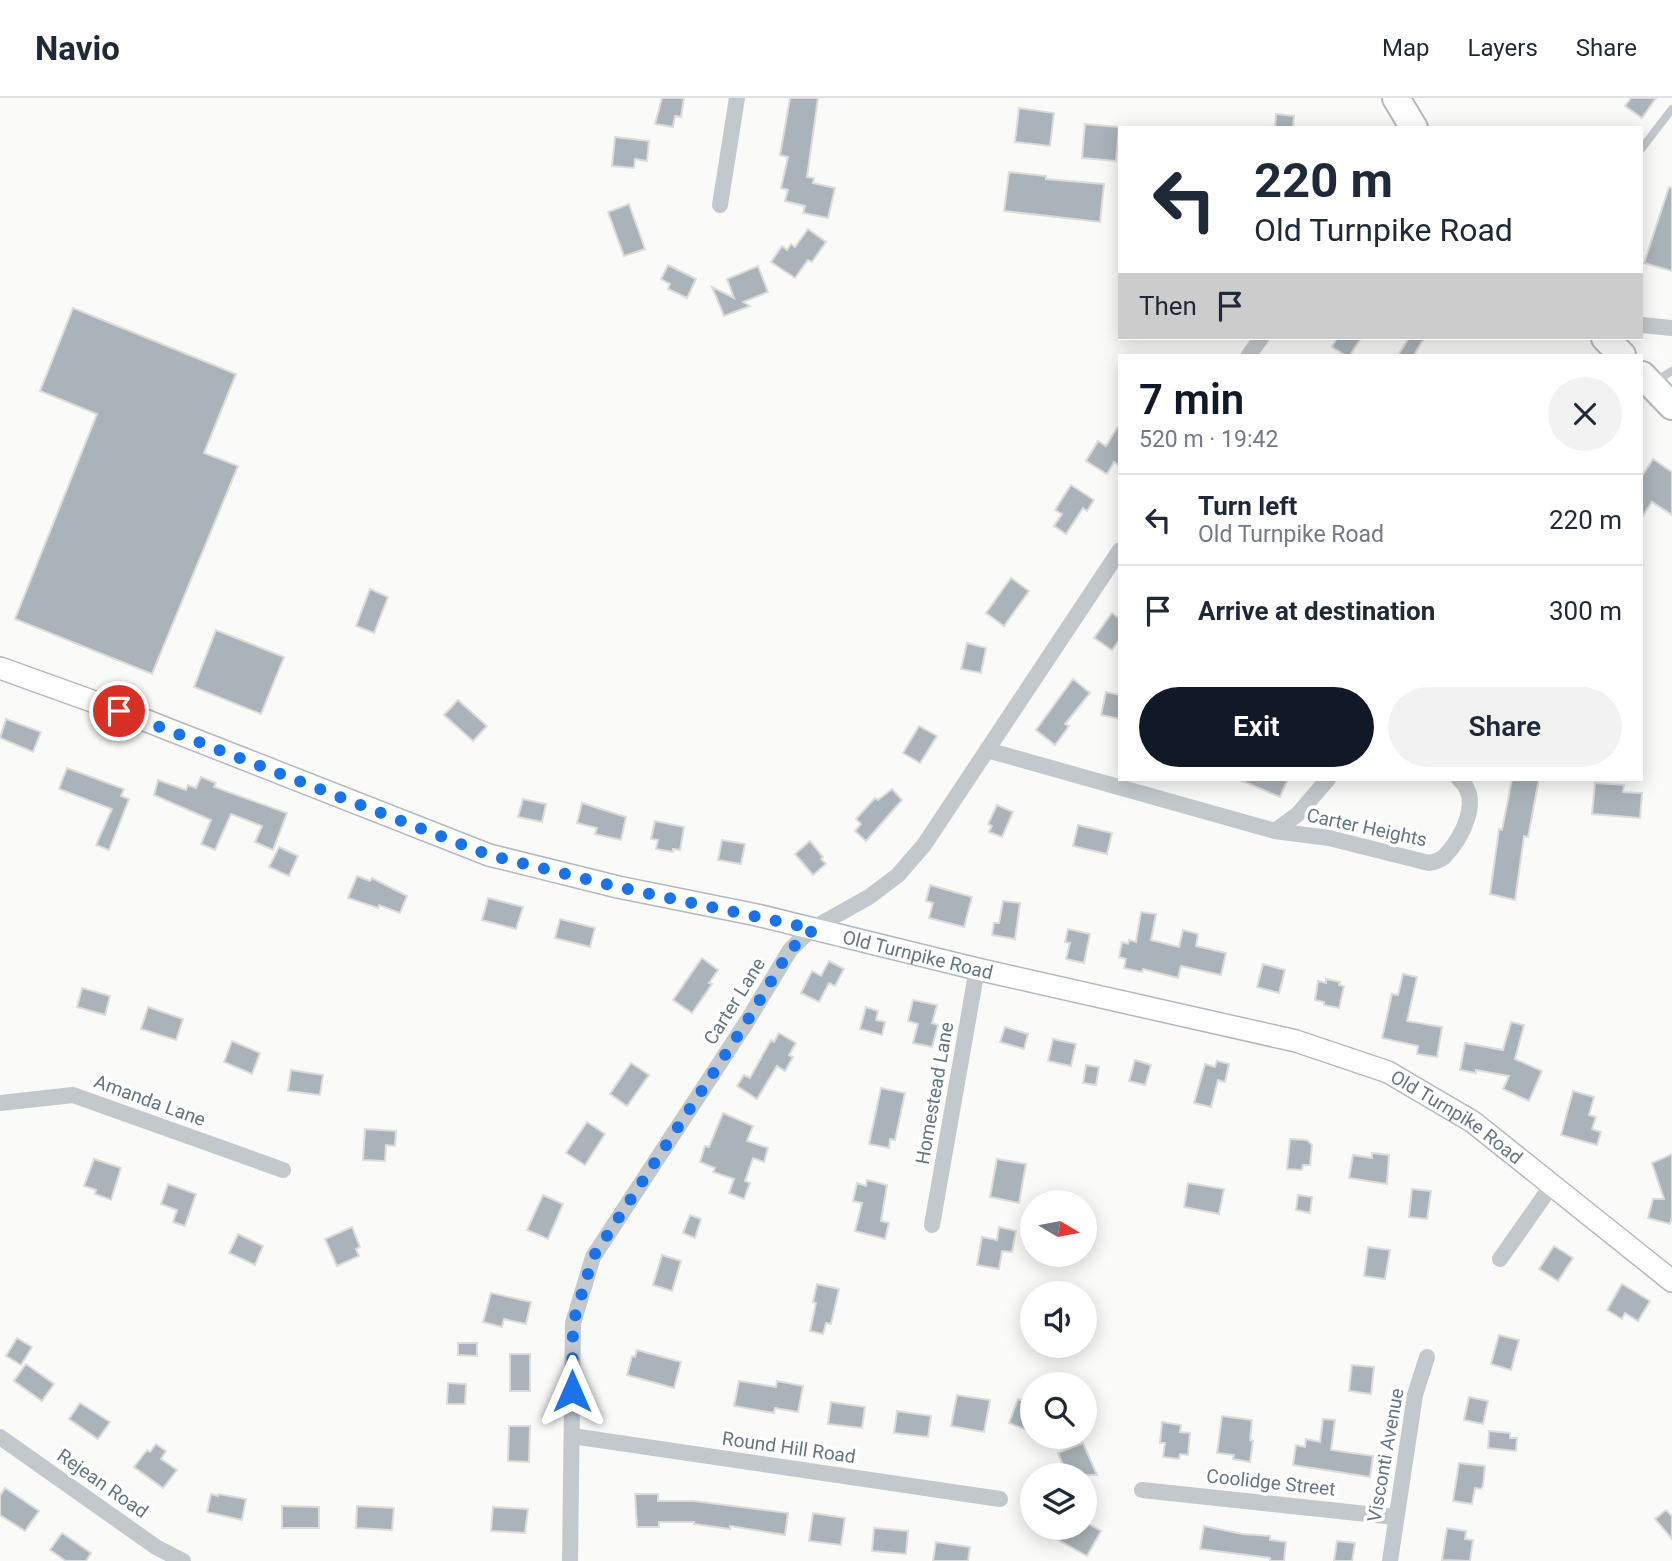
<!DOCTYPE html>
<meta charset="utf-8">
<style>
body{margin:0;font-family:Roboto,sans-serif;background:#f2f2f3;color:#1f2937;height:100vh;display:flex;flex-direction:column;font-size:26px;white-space:nowrap}
*{box-sizing:border-box;margin:0}
p{font-size:23px;color:#747a83}
.icon{flex:none;width:38px;height:38px;fill:none;stroke:currentColor;stroke-width:2;stroke-linecap:round;stroke-linejoin:round}
.map{position:relative;flex:1;overflow:hidden}
.details{position:absolute;left:1118px;top:256px;width:525px;height:427px;display:flex;flex-direction:column;background:#fff;border-radius:0px;box-shadow:0 4px 18px #0003}
.details>*{flex:none}
.banner{position:absolute;left:1118px;top:28px;width:525px;height:214px;border-radius:0px;box-shadow:0 4px 18px #0003;background:#fff;color:#1f2937;overflow:hidden}
.needle{width:46px;rotate:100deg}
.buttons{position:absolute;left:1020px;top:1092px;display:grid;gap:14px}
.buttons a{display:grid;place-items:center;width:77px;height:77px;border-radius:50%;background:#fff;box-shadow:0 4px 18px #0003;font-size:35px}
.pin{position:absolute;display:grid;place-items:center;width:60px;height:60px;color:#fff;margin:-30px;border:4px solid #fff;border-radius:50%;box-shadow:0 2px 7px #0007}
.me{position:absolute;width:77px;margin:-38px;rotate:0deg;stroke-linejoin:round;filter:drop-shadow(0 0 5px #0008)}
.turn{display:flex;align-items:center;gap:24px;height:147px;padding:0 21px;font-size:32px}
.turn .icon{width:91px;height:91px;stroke-width:2.5}
.turn b{display:block;font-size:49px;line-height:60px}
.then{display:flex;align-items:center;height:66px;padding:0 21px;background:#0003;gap:14px;font-size:26px}
.round{display:grid;place-items:center;flex:none;width:74px;height:74px;border-radius:37px;background:#f2f2f3}
.head{display:flex;align-items:center;justify-content:space-between;height:119px;padding:0 21px}
h1{font-size:42px;font-weight:600;line-height:52px;color:#111827}
.primary-button{display:flex;gap:14px;margin-top:auto;padding:14px 21px}
.primary-button a{flex:1;height:80px;border-radius:42px;background:#111827;color:#fff;font-size:28px;font-weight:600;line-height:80px;text-align:center}
.primary-button a+a{background:#f2f2f3;color:#1f2937}
ul{padding:0;list-style:none}
li{display:flex;align-items:center;gap:21px;height:91px;padding:0 21px;border-top:2px solid #e0e1e3}
li div{flex:1}
li b{display:block;font-size:26px}
li em{font-style:normal}
header{display:flex;align-items:center;gap:42px;box-sizing:border-box;height:98px;padding:0 35px;background:#fff;border-bottom:2px solid #e0e1e3}
header strong{font-size:33px}
nav{display:flex;gap:38px;margin-inline-start:auto;font-size:24px}
.map>svg:first-child{display:block}
.building{fill:#aab3b9;stroke:#dcdcda;stroke-width:2}
.lines{fill:none;stroke-linecap:round;stroke-linejoin:round}
.secondary-casing{stroke:#b3babf;stroke-width:24}
.trunk-casing{stroke:#b4b9bd;stroke-width:30}
.service{stroke:#c3c8cc;stroke-width:8}
.minor{stroke:#c3c8cc;stroke-width:16}
.secondary{stroke:#fff;stroke-width:21}
.trunk{stroke:#fff;stroke-width:26}
.route{stroke:#1a73e8;stroke-width:12;stroke-dasharray:0 21.6}
.labels{text-anchor:middle;stroke-width:7;stroke-linejoin:round;paint-order:stroke}
.street-label{font-size:19px;fill:#657683;stroke:#fff}
</style>
<header>
<strong>Navio</strong>
<nav><a>Map</a><a>Layers</a><a>Share</a></nav>
</header>
<div class="map">
<svg width="1672" height="1463" viewBox="0 0 1672 1463">
<rect width="100%" height="100%" fill="#fafaf8"/>
<g class="building">
<path d="M662,0H684L681,19L675,18L673,29L655,26Z"/>
<path d="M790,0H818L807,79L814,80L813,85L835,90L828,120L803,115L805,108L785,103L788,92L781,90L788,59L780,57Z"/>
<path d="M1631,0H1656L1642,20L1625,8Z"/>
<path d="M1019,10L1054,15L1050,48L1015,44Z"/>
<path d="M1276,16L1294,18L1293,30H1275Z"/>
<path d="M1085,26L1119,29L1116,63L1082,60Z"/>
<path d="M615,39L649,43L647,63L635,61L634,70L612,68Z"/>
<path d="M1009,74L1046,78V81L1104,86L1100,124L1004,113Z"/>
<path d="M1669,89L1672,90V173L1644,165Z"/>
<path d="M629,106L645,151L624,158L608,114Z"/>
<path d="M808,131L826,144L812,164L808,162L795,180L771,164L782,148L787,152L791,146L795,149Z"/>
<path d="M668,167L696,181L687,200L668,191L670,186L661,181Z"/>
<path d="M758,168L768,194L743,204L750,208L724,218L712,189L734,200L727,181Z"/>
<path d="M73,210L236,276L204,355L238,368L152,576L15,521L97,316L40,293Z"/>
<path d="M1337,240H1361L1350,257H1345L1332,249Z"/>
<path d="M1409,240H1424L1414,257H1398Z"/>
<path d="M1120,325V368L1114,364L1107,376L1086,363L1098,343L1106,348Z"/>
<path d="M1653,361L1672,374V417L1652,404L1642,419V378Z"/>
<path d="M1071,387L1094,402L1087,413L1083,410L1066,436L1054,428L1062,416L1055,412Z"/>
<path d="M1011,480L1029,493L1004,528L986,515Z"/>
<path d="M370,491L388,499L374,535L356,528Z"/>
<path d="M1112,515L1120,521V541L1112,552L1094,540Z"/>
<path d="M216,532L284,559L261,616L194,589Z"/>
<path d="M967,545L986,550L981,575L961,571Z"/>
<path d="M1073,581L1090,595L1065,626L1069,628L1055,647L1036,632Z"/>
<path d="M1106,594L1120,597V621L1101,617Z"/>
<path d="M458,602L487,628L473,643L444,617Z"/>
<path d="M6,621L41,634L33,654L0,640Z"/>
<path d="M919,628L937,638L920,665L903,655Z"/>
<path d="M67,670L124,691L121,698L129,701L109,752L96,747L112,711L59,691Z"/>
<path d="M201,679L216,685L214,689L287,715L273,752L255,744L262,728L231,716L215,752L201,746L211,722L154,697L158,682L186,692L188,687L196,690Z"/>
<path d="M1238,681H1288L1280,699Z"/>
<path d="M1512,681H1539L1528,739L1524,738L1515,802L1490,796L1499,731L1502,732Z"/>
<path d="M1595,685L1624,687L1623,694L1642,695L1640,720L1592,716Z"/>
<path d="M892,691L902,702L866,743L855,733L861,726L856,721L875,700L878,702Z"/>
<path d="M523,701L546,706L542,724L518,719Z"/>
<path d="M582,705L626,719L621,742L595,736L597,730L577,725Z"/>
<path d="M997,707L1013,714L1002,739L989,734L992,728L988,726Z"/>
<path d="M655,723L684,729L680,752L673,751V754L656,751L658,742L651,741Z"/>
<path d="M1078,727L1112,735L1107,756L1073,748Z"/>
<path d="M722,742L745,746L741,766L718,762Z"/>
<path d="M810,743L823,759L821,761L826,766L813,777L795,756Z"/>
<path d="M279,749L298,758L289,778L269,769Z"/>
<path d="M357,778L370,783L372,780L407,798L400,815L379,807L378,810L348,800Z"/>
<path d="M930,787L972,799L964,829L929,820L933,805L926,803Z"/>
<path d="M488,800L523,809L516,831L482,822Z"/>
<path d="M1003,803L1020,805L1015,841L992,837L994,825H999Z"/>
<path d="M1141,814L1156,816L1151,842L1179,849L1183,832L1198,836L1196,848L1226,855L1221,877L1181,868L1178,880L1143,871L1142,874L1124,870L1126,861L1119,859L1122,844L1128,846L1129,842L1136,844Z"/>
<path d="M560,821L595,830L590,849L555,840Z"/>
<path d="M1068,831L1090,836L1084,865L1066,861L1070,845L1065,844Z"/>
<path d="M702,860L718,872L709,885L712,886L692,915L673,902Z"/>
<path d="M829,863L844,871L835,888L829,885L819,904L801,895L812,873L821,878Z"/>
<path d="M1263,866L1285,872L1279,895L1257,889Z"/>
<path d="M1403,876L1417,879L1407,923L1442,929L1437,959L1417,956L1418,948L1382,940L1392,896L1398,897Z"/>
<path d="M1326,881L1340,884L1339,887L1344,888L1339,910L1324,907V904L1315,902L1318,883L1326,885Z"/>
<path d="M82,890L110,898L105,917L77,909Z"/>
<path d="M913,902L937,907L932,925L938,927L932,949L913,945L918,926L908,923Z"/>
<path d="M148,909L183,921L176,942L141,931Z"/>
<path d="M866,909L878,913L876,922L885,924L882,937L860,931Z"/>
<path d="M1511,924L1524,927L1515,961L1542,973L1529,1003L1503,991L1509,978L1476,972V975L1460,972L1465,945L1503,952Z"/>
<path d="M1005,929L1028,936L1024,951L1000,944Z"/>
<path d="M779,935L796,945L789,957L793,959L785,973L777,968L757,1001L737,988L744,977L750,980L771,942L774,944Z"/>
<path d="M1053,941L1076,946L1071,968L1048,963Z"/>
<path d="M232,943L260,955L252,976L224,964Z"/>
<path d="M1135,962L1151,967L1145,987L1129,983Z"/>
<path d="M1217,963L1229,966L1225,984L1218,982L1211,1009L1194,1005L1205,966L1215,969Z"/>
<path d="M631,965L649,977L627,1008L610,996Z"/>
<path d="M1086,967L1099,969L1096,987L1083,985Z"/>
<path d="M291,972L323,977L320,997L288,993Z"/>
<path d="M881,990L905,995L895,1042L890,1041L889,1050L869,1046Z"/>
<path d="M1573,993L1594,999L1589,1017L1596,1019L1592,1031L1601,1034L1597,1047L1561,1037Z"/>
<path d="M723,1015L753,1028L747,1043L768,1050L764,1064L753,1060L745,1083L750,1085L744,1101L729,1095L734,1081L713,1074L715,1070L700,1064L705,1048L709,1049Z"/>
<path d="M587,1024L605,1036L585,1067L566,1055Z"/>
<path d="M365,1031L396,1033L395,1048L386,1047L385,1063L363,1062Z"/>
<path d="M1290,1041L1307,1042L1312,1047L1310,1067H1303L1302,1072L1287,1071Z"/>
<path d="M1372,1055L1389,1057L1387,1086L1349,1080L1353,1057L1372,1060Z"/>
<path d="M1672,1056V1119L1670,1126L1648,1120L1653,1101H1664L1652,1065Z"/>
<path d="M94,1061L121,1070L111,1102L95,1096L96,1092L84,1088Z"/>
<path d="M997,1061L1026,1066L1019,1105L990,1099Z"/>
<path d="M867,1082L887,1087L881,1123L889,1125L885,1141L855,1133L862,1105L853,1103L857,1085L866,1088Z"/>
<path d="M1188,1085L1224,1091L1219,1116L1184,1109Z"/>
<path d="M168,1086L196,1096L185,1128L173,1124L177,1112L161,1106Z"/>
<path d="M1412,1091L1431,1093L1427,1121L1409,1119Z"/>
<path d="M543,1097L563,1106L548,1141L527,1132Z"/>
<path d="M1298,1097L1312,1099L1310,1115L1296,1112Z"/>
<path d="M690,1117L701,1121L695,1140L683,1135Z"/>
<path d="M352,1129L360,1149L356,1151L359,1158L337,1168L325,1141Z"/>
<path d="M999,1129L1016,1133L1012,1154L1002,1153L999,1171L977,1167L982,1139L997,1142Z"/>
<path d="M238,1136L263,1148L255,1167L229,1155Z"/>
<path d="M1554,1148L1573,1160L1558,1183L1539,1171Z"/>
<path d="M1368,1149L1390,1152L1385,1181L1364,1178Z"/>
<path d="M662,1157L681,1163L672,1193L653,1187Z"/>
<path d="M817,1186L839,1191L831,1226L826,1225L823,1236L810,1233L816,1205L813,1204Z"/>
<path d="M1622,1186L1650,1203L1638,1223L1625,1215L1622,1221L1607,1212Z"/>
<path d="M491,1195L531,1204L526,1226L504,1221L502,1229L483,1224Z"/>
<path d="M1499,1237L1519,1242L1511,1272L1491,1266Z"/>
<path d="M17,1240L32,1249L21,1267L6,1258Z"/>
<path d="M458,1245H477V1258L458,1257Z"/>
<path d="M637,1252L681,1264L674,1290L627,1277L632,1258L635,1259Z"/>
<rect x="510" y="1256" width="20" height="37"/>
<path d="M26,1266L54,1286L42,1303L14,1283Z"/>
<path d="M1352,1267L1374,1269L1371,1296L1349,1293Z"/>
<path d="M739,1283L776,1289L777,1283L803,1288L798,1314L775,1310L774,1315L734,1308Z"/>
<path d="M448,1285L466,1286L465,1306H447Z"/>
<path d="M957,1297L990,1302L984,1334L951,1328Z"/>
<path d="M1469,1299L1488,1303L1483,1326L1464,1322Z"/>
<path d="M1018,1301L1032,1306V1334L1009,1325Z"/>
<path d="M831,1304L865,1309L862,1330L828,1326Z"/>
<path d="M80,1305L110,1324L98,1341L69,1321Z"/>
<path d="M897,1313L931,1318L928,1339L894,1335Z"/>
<path d="M1222,1318L1252,1322L1250,1342L1253,1343L1250,1364L1233,1361L1234,1357L1217,1355Z"/>
<path d="M1323,1321L1335,1322L1331,1352L1373,1358L1370,1379L1293,1367L1296,1347L1305,1349L1306,1341L1320,1344Z"/>
<path d="M1162,1324L1181,1327L1180,1334L1190,1335L1188,1357L1180,1356L1179,1361L1163,1359L1165,1345H1160Z"/>
<path d="M509,1328H530L529,1364L508,1363Z"/>
<path d="M1489,1333L1510,1335V1340H1517L1516,1353L1488,1350Z"/>
<path d="M1083,1345L1097,1377H1067L1058,1355Z"/>
<path d="M156,1346L166,1353L161,1361L177,1372L163,1390L134,1369L147,1352L150,1354Z"/>
<path d="M1459,1365L1485,1368L1483,1388L1481,1391L1475,1390L1472,1406L1453,1403Z"/>
<path d="M5,1390L39,1413L25,1433L0,1417V1398Z"/>
<path d="M211,1396L218,1398L219,1396L246,1401L242,1422L207,1414Z"/>
<path d="M635,1396H658V1403H694L788,1415L785,1437L730,1428V1431L694,1426V1424H659V1429H637Z"/>
<path d="M282,1408L319,1409V1430H282Z"/>
<path d="M357,1408L394,1410L392,1432L356,1430Z"/>
<path d="M493,1409L528,1411L525,1435L491,1433Z"/>
<path d="M1666,1412L1672,1418V1441L1655,1421Z"/>
<path d="M813,1415L845,1420L841,1447L809,1443Z"/>
<path d="M1085,1424L1101,1433L1087,1458L1053,1439L1058,1430H1085Z"/>
<path d="M1204,1428L1242,1436L1270,1438V1442L1286,1444L1284,1463H1270V1460L1200,1451Z"/>
<path d="M874,1430L908,1433L906,1456L872,1453Z"/>
<path d="M1447,1430L1466,1433L1465,1441L1473,1442L1470,1463L1442,1462Z"/>
<path d="M62,1435L91,1455L86,1463H66L50,1452Z"/>
<path d="M1337,1443L1355,1445L1352,1463H1334Z"/>
<path d="M936,1444L970,1449L968,1463H933Z"/>
</g>
<g class="lines">
<g class="secondary-casing">
<g id="secondary">
<path id="s1" d="M0,570L142,621L489,757L618,789L757,817L977,871L1296,943L1388,974L1473,1024L1672,1183"/>
</g>
</g>
<g class="trunk-casing">
<g id="trunk">
<path d="M1396,0L1414,30"/>
<path d="M1605,240L1622,257"/>
<path d="M1642,277L1672,308"/>
</g>
</g>
<g class="service">
<path d="M1642,50L1672,11"/>
<path d="M1654,284L1672,273"/>
</g>
<g class="minor">
<path d="M720,107L737,0"/>
<path d="M1642,227L1672,230"/>
<path d="M1249,257L1261,240"/>
<path d="M987,652L1275,733L1329,740L1429,765C1434,764 1440,762 1444,759C1462,740 1483,701 1459,681"/>
<path d="M1275,733L1298,716L1328,681"/>
<path d="M0,1005L73,997L283,1072"/>
<path d="M932,1127L977,871"/>
<path d="M1500,1161L1552,1087"/>
<path d="M572,1338L1000,1401"/>
<path d="M0,1339L156,1449L183,1463"/>
<path d="M1142,1392L1395,1419"/>
<path d="M570,1463L573,1225L593,1159L746,925L790,852L803,839L817,828L869,799L898,777L924,747L1120,452"/>
<path d="M1390,1463L1415,1297L1427,1259"/>
</g>
<use href="#secondary" class="secondary"/>
<use href="#trunk" class="trunk"/>
</g>
<g class="lines">
<path class="route" d="M119,613L489,757L618,789L814,831L790,852L746,925L593,1159L573,1225L572,1293"/>
</g>
<g class="labels">
<g class="street-label">
<text transform="translate(1367 729) rotate(12)" y="7">Carter Heights</text>
<text dy="7" stroke="none"><textPath href="#s1" startOffset="964">Old Turnpike Road</textPath></text>
<text transform="translate(734 903) rotate(-58)" y="7">Carter Lane</text>
<text transform="translate(934 995) rotate(-80)" y="7">Homestead Lane</text>
<text transform="translate(150 1002) rotate(20)" y="7">Amanda Lane</text>
<text dy="7" stroke="none"><textPath href="#s1" startOffset="1531">Old Turnpike Road</textPath></text>
<text transform="translate(789 1349) rotate(8)" y="7">Round Hill Road</text>
<text transform="translate(1385 1357) rotate(-80)" y="7">Visconti Avenue</text>
<text transform="translate(1271 1384) rotate(6)" y="7">Coolidge Street</text>
<text transform="translate(103 1385) rotate(35)" y="7">Rejean Road</text>
</g>
</g>
</svg>
<div class="buttons">
<a><svg class="needle" viewBox="-14 -14 28 28"><path d="M0-13l5 13h-10z" fill="#e53935"/><path d="M0 13l5-13h-10z" fill="#747a83"/></svg></a>
<a><svg class="icon" aria-label="sound" viewBox="0 0 24 24"><path d="M4 9h4l5-4v14l-5-4H4zM17 9q2 3 0 6"/></svg></a>
<a><svg class="icon" aria-label="search" viewBox="0 0 24 24"><circle cx="10" cy="10" r="6"/><path d="M15 15l6 6"/></svg></a>
<a><svg class="icon" aria-label="layers" viewBox="0 0 24 24"><path d="M12 4l9 5-9 5-9-5zM3 14l9 5 9-5"/></svg></a>
</div>
<div class="pin" style="left:119px;top:613px;background:#d93025"><svg class="icon" aria-label="arrive" viewBox="0 0 24 24"><path d="M6 21V4h12l-3 4 3 4H6"/></svg></div>
<svg class="me" style="left:572px;top:1293px" viewBox="-20 -20 40 40"><path d="M0-17L14 15 0 8-14 15z" fill="#1a73e8" stroke="#fff" stroke-width="4"/></svg>
<div class="banner">
<div class="turn"><svg class="icon" aria-label="left" viewBox="0 0 24 24"><path d="M17 20v-9H6M10 6l-5 5 5 5"/></svg><div><b>220 m</b>Old Turnpike Road</div></div>
<div class="then">Then<svg class="icon" aria-label="arrive" viewBox="0 0 24 24"><path d="M6 21V4h12l-3 4 3 4H6"/></svg></div>
</div>
<section class="details">
<div class="head"><div><h1>7 min</h1><p>520 m · 19:42</p></div><a class="round"><svg class="icon" aria-label="close" viewBox="0 0 24 24"><path d="M6 6l12 12M18 6L6 18"/></svg></a></div>
<ul>
<li><svg class="icon" aria-label="left" viewBox="0 0 24 24"><path d="M17 20v-9H6M10 6l-5 5 5 5"/></svg><div><b>Turn left</b><p>Old Turnpike Road</p></div><em>220 m</em></li>
<li><svg class="icon" aria-label="arrive" viewBox="0 0 24 24"><path d="M6 21V4h12l-3 4 3 4H6"/></svg><div><b>Arrive at destination</b></div><em>300 m</em></li>
</ul>
<div class="primary-button"><a>Exit</a><a>Share</a></div>
</section>
</div>
